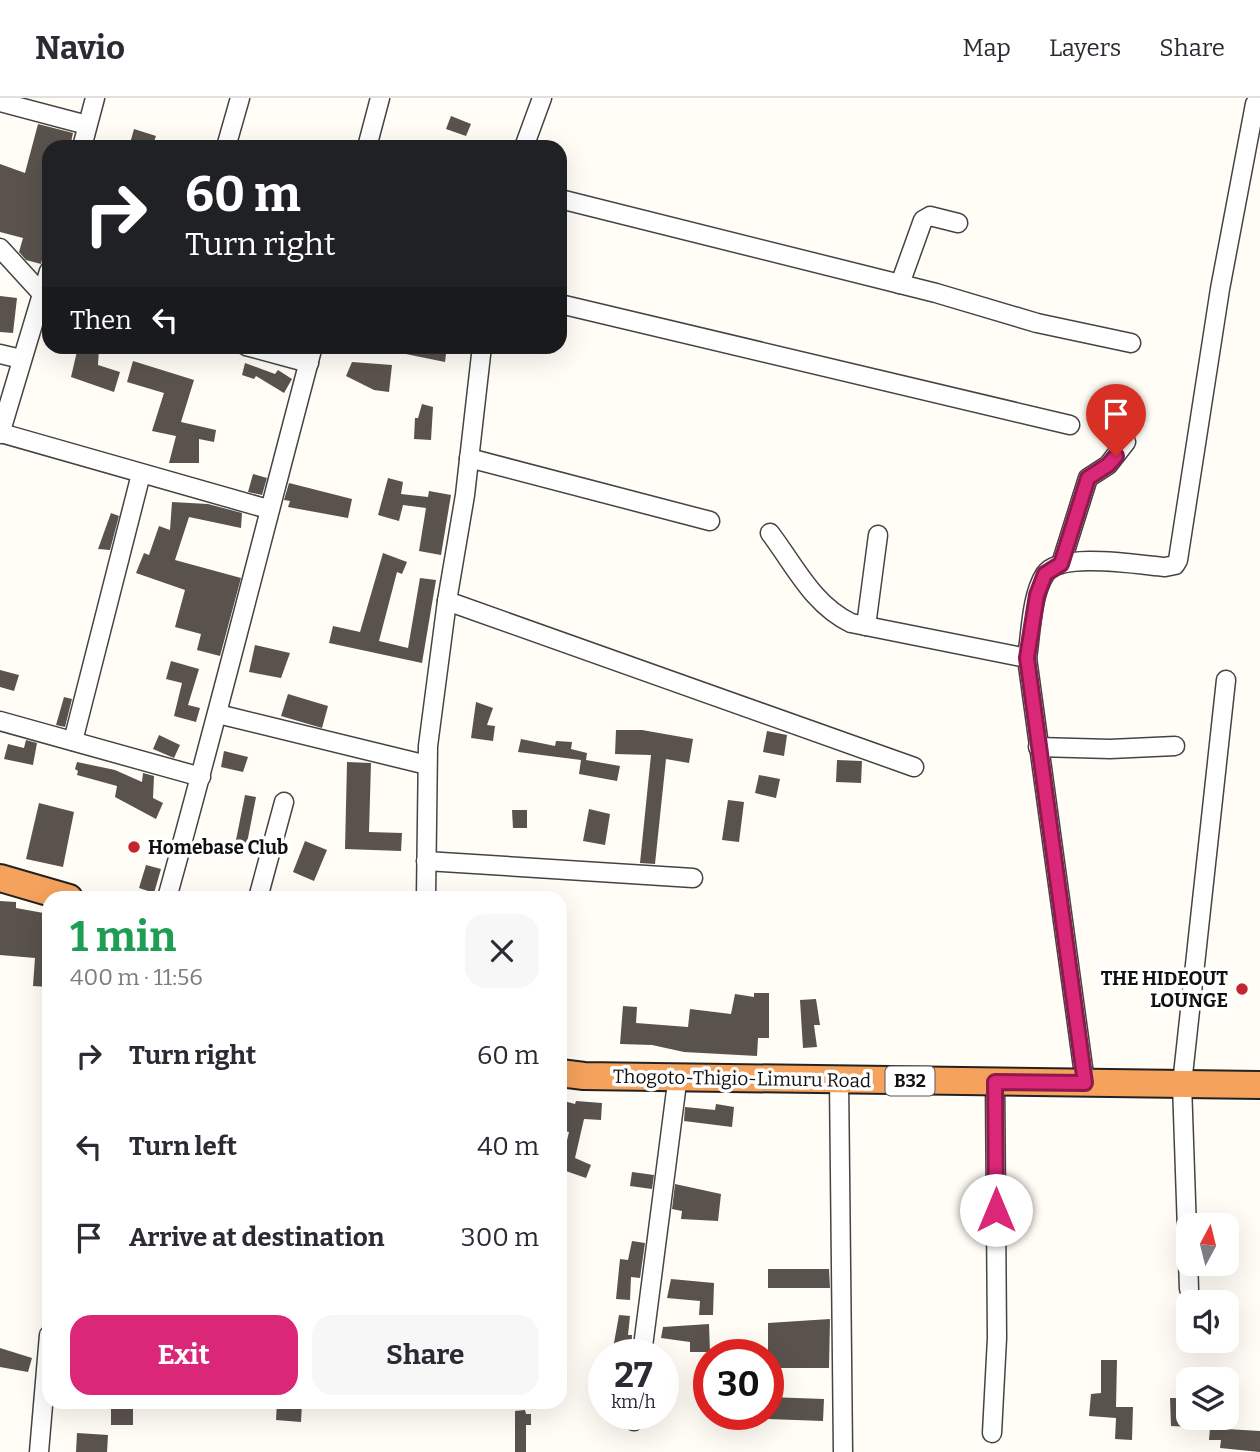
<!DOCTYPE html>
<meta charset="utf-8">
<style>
body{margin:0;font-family:Bitter,serif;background:#f7f7f7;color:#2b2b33;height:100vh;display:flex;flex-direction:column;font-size:26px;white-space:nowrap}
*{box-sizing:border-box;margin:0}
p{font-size:23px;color:#7c7c81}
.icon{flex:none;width:38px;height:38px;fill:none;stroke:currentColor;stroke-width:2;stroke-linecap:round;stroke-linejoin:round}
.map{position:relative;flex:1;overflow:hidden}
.panel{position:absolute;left:42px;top:793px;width:525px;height:518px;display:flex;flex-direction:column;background:#fff;border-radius:21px;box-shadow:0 7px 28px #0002}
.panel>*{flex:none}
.guide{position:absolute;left:42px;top:42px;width:525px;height:214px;border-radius:21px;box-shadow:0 7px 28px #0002;background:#202124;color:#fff;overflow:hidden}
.needle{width:46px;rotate:7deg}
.fabs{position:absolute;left:1176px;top:1115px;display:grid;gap:14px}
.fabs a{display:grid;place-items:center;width:63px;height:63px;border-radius:14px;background:#fff;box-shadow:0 7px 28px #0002;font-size:35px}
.speed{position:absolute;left:588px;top:1241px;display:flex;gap:14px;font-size:35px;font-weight:700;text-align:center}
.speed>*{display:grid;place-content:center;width:91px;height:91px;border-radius:50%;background:#fff;box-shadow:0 7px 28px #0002;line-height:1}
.speed small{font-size:18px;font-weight:400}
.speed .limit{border:10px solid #d22;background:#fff;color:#111}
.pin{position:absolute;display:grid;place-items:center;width:60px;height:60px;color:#fff;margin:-72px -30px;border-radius:50% 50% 50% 0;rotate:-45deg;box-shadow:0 0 7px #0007}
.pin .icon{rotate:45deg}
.me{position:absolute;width:77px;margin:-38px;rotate:0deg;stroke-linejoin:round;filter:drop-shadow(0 0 5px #0008)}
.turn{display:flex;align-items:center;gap:24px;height:147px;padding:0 28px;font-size:32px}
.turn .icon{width:91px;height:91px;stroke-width:2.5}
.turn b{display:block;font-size:49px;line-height:60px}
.then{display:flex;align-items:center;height:66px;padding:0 28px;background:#0003;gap:14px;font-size:26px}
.round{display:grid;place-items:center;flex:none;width:74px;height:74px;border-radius:21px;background:#f7f7f7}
.summary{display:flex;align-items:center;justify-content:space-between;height:119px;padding:0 28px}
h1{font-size:42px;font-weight:700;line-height:52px;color:#1e9e55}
.button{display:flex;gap:14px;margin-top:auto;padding:14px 28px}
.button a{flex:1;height:80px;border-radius:21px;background:#db2777;color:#fff;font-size:28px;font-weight:700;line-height:80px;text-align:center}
.button a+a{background:#f7f7f7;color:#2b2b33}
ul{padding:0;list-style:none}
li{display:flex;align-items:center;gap:21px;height:91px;padding:0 28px}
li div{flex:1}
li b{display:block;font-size:26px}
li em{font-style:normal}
header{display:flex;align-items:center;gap:42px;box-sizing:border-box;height:98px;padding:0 35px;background:#fff;border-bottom:2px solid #e1e1e2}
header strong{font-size:33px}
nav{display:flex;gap:38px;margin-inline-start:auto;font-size:24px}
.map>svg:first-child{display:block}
.building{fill:#5a524d}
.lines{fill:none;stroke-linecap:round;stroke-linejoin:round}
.minor-casing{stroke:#444;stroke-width:21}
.highway-casing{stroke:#222;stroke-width:30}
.minor{stroke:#fff;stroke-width:18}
.highway{stroke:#f5a25d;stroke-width:26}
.route-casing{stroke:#8e194d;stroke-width:18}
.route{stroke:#db2777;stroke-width:12}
.poi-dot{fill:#c4262e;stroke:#fff;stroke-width:2.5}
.labels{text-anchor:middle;stroke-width:7;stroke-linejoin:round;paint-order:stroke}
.shield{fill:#fff;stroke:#585858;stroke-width:2}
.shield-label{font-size:18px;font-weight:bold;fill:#111}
.poi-label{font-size:19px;font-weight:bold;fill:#111;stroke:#fff;text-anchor:start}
.street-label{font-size:19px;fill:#111;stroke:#fff}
</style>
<header>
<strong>Navio</strong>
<nav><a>Map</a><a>Layers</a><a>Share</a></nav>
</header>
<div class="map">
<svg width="1260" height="1354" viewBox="0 0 1260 1354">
<rect width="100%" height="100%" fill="#fffdf5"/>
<g class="building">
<path d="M451,18L471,26L466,38L446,31Z"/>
<path d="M38,26L73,35L70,49H49V135L41,166L26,162L19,154L23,140L0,134V66L25,75Z"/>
<path d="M134,31L156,38L152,49H129Z"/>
<path d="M0,198L17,200L13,235L0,234Z"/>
<path d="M396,248H447L445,264L396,254Z"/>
<path d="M78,249L99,250L98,267L120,274L114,294L71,279Z"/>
<path d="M133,263L194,282L181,324L216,332L214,344L199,341V365H169L176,338L152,333L164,295L127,284Z"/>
<path d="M352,264L392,267L389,294L374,292L346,278Z"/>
<path d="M245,265L275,276L278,272L292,281L284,295L256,278L254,281L242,277Z"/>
<path d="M422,306L433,309L431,342L414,341L415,320H418Z"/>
<path d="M253,376L267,380L262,397L248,394Z"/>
<path d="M388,380L403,384L401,396L428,399L429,393L451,397L441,457L419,453L426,410L403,407L399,423L378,417Z"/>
<path d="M289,385L352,401L348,420L288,409L290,403L284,402Z"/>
<path d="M172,404L208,406L242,415L241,430L189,419L175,462L241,480L220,558L197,552L201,536L175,529L185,492L136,475L144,455L149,457L159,428L170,432Z"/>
<path d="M111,415L119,418L110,452L98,451Z"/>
<path d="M383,455L407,464L402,476L397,474L379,543L408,550L420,480L436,482L422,565L329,545L333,528L360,534Z"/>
<path d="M255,547L290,555L281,580L249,574Z"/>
<path d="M171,563L199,571L188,607L200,610L196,624L174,618L182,585L166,581Z"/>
<path d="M0,572L19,577L14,593L0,589Z"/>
<path d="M288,596L328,608L322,630L281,618Z"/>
<path d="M64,599L72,601L65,629L56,627Z"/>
<path d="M476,604L493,610L487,627L495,628L493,643L471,640Z"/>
<path d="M616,632H642L693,641L689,665L666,661L655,766L640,765L651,657L615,656Z"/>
<path d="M767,633L787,637L784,658L763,654Z"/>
<path d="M159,637L180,647L174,660L153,651Z"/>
<path d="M521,641L555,648L556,643L572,644L571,651L587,655L586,662L620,668L617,683L579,676L581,662L518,654Z"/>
<path d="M26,642L37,645L33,667L4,661L8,646L24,650Z"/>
<path d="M224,653L248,659L243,674L221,669Z"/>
<path d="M837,662L862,663L861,685L836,684Z"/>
<path d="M77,664L115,672L142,684L143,675L154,678L153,700L163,705L156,721L115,699L117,688L77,677L78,673L75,671Z"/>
<path d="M347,664L371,665L369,734L402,735L401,753L345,751Z"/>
<path d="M759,677L780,681L776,700L755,695Z"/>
<path d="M245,697L256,699L246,750L235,747Z"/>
<path d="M728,702L744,704L739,744L722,742Z"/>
<path d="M39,705L74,714L63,769L26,761Z"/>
<path d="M589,711L610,716L605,747L583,743Z"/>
<path d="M512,712H527V730H513Z"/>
<path d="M305,743L327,752L314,783L293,774Z"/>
<path d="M146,767L161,771L154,795L139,790Z"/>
<path d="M0,803L16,804V810L49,816V889L33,888L35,860L0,857Z"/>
<path d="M754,895H769V940H758L757,958L684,954L652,947L620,946L623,908L637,909L636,925L688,929L690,911L731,916L735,896L754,899Z"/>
<path d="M816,901L820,927H814L817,949L803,950L800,902Z"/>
<path d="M560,1002L575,1006L576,1003L602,1005L601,1022L584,1021L575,1060L591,1067L586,1080L560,1071L569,1034L560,1032Z"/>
<path d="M716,1006L734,1009L732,1029L684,1023L685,1009L715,1012Z"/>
<path d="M632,1074L654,1077L652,1091L630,1088Z"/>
<path d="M675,1086L721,1096L718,1123L681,1121L682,1113L672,1111Z"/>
<path d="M632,1143L645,1145L640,1180L631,1179L630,1202L616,1201L620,1161L628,1162Z"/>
<path d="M768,1171H829L830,1190H768Z"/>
<path d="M671,1181L714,1185L713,1217H699L700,1203L667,1200Z"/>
<path d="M619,1217L630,1218L628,1237H632L631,1256H612Z"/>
<path d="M830,1221L829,1270H768V1225Z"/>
<path d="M709,1226L710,1254H690V1244L661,1240L663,1229Z"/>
<path d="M0,1250L32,1260L28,1274L0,1269Z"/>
<path d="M1101,1262H1117L1116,1309H1133L1132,1342L1115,1341L1116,1320L1089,1318L1091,1296L1101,1295Z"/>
<path d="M768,1299L824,1301L823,1323L768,1321Z"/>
<path d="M1170,1300H1188V1320H1227L1226,1331L1260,1333V1354L1220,1350L1221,1342H1209L1210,1330L1171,1328Z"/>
<path d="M277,1304H302L301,1324L276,1322Z"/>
<rect x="111" y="1307" width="22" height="20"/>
<path d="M525,1312L526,1316H531V1327H526V1354H515V1313Z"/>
<path d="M77,1335L108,1337L107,1354H76Z"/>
</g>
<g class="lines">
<g class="minor-casing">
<g id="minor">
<path d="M0,4L87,27"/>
<path d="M82,49L95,0"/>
<path d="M226,49L240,0"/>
<path d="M367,49L380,0"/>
<path d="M524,49L542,0"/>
<path d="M560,101L936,195L1037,225L1131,245"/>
<path d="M0,150L43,197L49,199"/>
<path d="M900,186L923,122L930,118L958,125"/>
<path d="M560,206L1070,327"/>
<path d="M246,248L309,265"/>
<path d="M0,256L21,261"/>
<path d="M1,335L268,411"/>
<path d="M0,336L49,173"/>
<path d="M469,360L710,423"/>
<path d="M770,435C795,468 813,507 851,525L1027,560"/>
<path d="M1061,466L1088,380L1108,367L1126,344"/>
<path d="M447,503L914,669"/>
<path d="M866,528L878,437"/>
<path d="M218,616L427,667"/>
<path d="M0,623L201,679"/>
<path d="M73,643L141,376"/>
<path d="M1038,649L1110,651L1175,648"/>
<path d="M426,763L693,780"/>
<path d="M167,800C218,617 264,432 313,248"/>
<path d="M258,800L284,704"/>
<path d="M426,800L428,648L447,503L465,397L482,248"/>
<path d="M839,981L843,1354"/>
<path d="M1085,984L1027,560C1031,535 1031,498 1045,476C1060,453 1140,467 1165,469L1175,467L1178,462L1220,191L1255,6"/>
<path d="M1189,1191L1182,986L1226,582"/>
<path d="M642,1256L678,977"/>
<path d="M634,1323V1316"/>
<path d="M992,1335L997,1240L995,984"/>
<path d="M39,1354L49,1237"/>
</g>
</g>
<g class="highway-casing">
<g id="highway">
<path d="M0,780L69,800"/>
<path d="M560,975L584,978L1260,987"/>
</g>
</g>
<use href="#minor" class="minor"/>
<use href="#highway" class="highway"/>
</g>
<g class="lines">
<g class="route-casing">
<path id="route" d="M996,1112L995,984L1085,985L1027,560L1037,497L1045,476L1061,466L1088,380L1108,367L1116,358"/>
</g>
<use href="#route" class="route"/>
</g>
<g class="poi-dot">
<circle cx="134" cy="749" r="7"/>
<circle cx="1242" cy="891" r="7"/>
</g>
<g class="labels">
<rect class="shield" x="885.5" y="968.5" width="49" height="29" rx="5"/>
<g class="shield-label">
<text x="910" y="989">B32</text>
</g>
<g class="poi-label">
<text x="148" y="756">Homebase Club</text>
<text x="1228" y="887" text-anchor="end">THE HIDEOUT<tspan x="1228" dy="22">LOUNGE</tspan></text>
</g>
<g class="street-label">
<text transform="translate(742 980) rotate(1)" y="7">Thogoto-Thigio-Limuru Road</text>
</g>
</g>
</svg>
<div class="fabs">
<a><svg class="needle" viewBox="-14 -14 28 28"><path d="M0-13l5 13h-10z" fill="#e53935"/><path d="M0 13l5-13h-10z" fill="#7c7c81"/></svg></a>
<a><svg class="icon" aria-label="sound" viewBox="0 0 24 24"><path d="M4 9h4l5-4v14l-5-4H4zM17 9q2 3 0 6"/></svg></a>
<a><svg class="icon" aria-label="layers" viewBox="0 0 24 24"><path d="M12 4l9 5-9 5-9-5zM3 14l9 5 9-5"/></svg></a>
</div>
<div class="speed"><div>27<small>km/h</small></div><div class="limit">30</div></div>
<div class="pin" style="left:1116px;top:358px;background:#d93025"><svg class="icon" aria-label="arrive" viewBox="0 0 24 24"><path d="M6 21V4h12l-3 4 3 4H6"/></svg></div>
<svg class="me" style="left:996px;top:1112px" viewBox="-20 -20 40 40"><circle r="19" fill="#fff"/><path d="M0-13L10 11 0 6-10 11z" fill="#db2777"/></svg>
<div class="guide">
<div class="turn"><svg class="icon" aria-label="right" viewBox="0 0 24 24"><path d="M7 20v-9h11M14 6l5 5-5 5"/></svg><div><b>60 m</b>Turn right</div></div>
<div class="then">Then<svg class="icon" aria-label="left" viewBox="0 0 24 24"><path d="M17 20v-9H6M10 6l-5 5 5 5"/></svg></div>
</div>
<section class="panel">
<div class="summary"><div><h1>1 min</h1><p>400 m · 11:56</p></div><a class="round"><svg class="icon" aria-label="close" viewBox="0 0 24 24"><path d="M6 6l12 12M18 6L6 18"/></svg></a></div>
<ul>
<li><svg class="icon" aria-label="right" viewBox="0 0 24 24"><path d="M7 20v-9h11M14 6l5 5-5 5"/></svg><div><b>Turn right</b></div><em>60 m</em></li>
<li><svg class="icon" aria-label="left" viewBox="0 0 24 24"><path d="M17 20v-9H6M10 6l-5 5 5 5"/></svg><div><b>Turn left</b></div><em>40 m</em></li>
<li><svg class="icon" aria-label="arrive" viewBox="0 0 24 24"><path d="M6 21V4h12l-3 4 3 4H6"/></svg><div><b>Arrive at destination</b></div><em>300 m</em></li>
</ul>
<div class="button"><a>Exit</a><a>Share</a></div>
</section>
</div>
